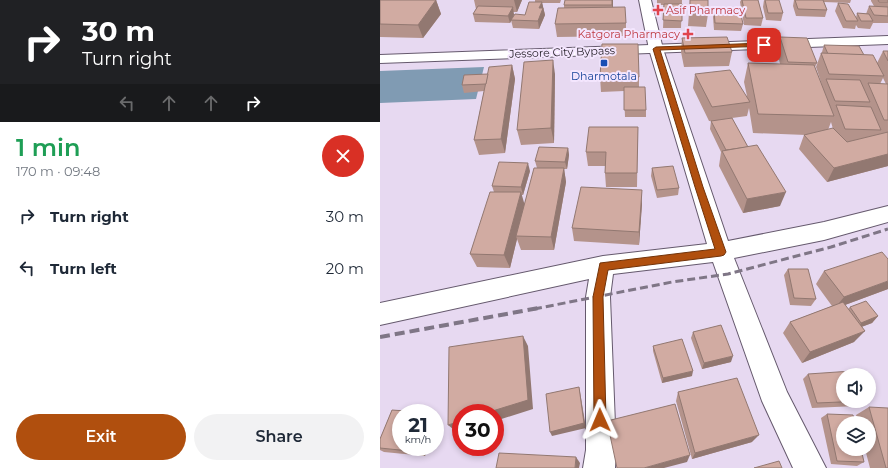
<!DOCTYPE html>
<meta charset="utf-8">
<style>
body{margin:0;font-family:Montserrat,sans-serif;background:#f2f2f3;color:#1f2937;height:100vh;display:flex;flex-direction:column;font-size:15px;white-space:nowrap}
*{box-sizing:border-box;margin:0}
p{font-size:13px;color:#747a83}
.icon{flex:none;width:22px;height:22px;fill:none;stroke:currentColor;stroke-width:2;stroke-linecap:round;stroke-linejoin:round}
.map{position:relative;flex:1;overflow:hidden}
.panel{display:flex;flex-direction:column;background:#fff;width:380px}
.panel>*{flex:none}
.banner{background:#202124;color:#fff;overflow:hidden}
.controls{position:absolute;left:456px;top:368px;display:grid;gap:8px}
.controls a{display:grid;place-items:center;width:40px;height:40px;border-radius:50%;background:#fff;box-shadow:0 2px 6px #0003;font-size:20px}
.speed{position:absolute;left:12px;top:404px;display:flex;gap:8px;font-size:20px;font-weight:700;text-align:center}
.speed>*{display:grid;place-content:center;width:52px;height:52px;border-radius:50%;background:#fff;box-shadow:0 2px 6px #0003;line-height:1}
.speed small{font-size:10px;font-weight:400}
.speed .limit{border:6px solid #d22;background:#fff;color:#111}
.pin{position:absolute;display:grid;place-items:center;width:34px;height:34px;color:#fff;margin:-17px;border-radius:8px;box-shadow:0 2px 6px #0006}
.me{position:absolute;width:44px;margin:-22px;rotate:359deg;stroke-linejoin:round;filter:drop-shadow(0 0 3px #0008)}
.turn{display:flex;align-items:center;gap:14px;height:84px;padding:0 16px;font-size:18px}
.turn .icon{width:52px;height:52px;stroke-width:2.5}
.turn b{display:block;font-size:28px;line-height:34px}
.lanes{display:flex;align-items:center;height:38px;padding:0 16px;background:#0003;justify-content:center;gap:20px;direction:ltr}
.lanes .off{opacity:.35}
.round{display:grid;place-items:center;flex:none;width:42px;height:42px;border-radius:21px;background:#f2f2f3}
.summary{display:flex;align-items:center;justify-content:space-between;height:68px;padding:0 16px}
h1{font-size:24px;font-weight:600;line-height:30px;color:#1e9e55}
.primary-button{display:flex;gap:8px;margin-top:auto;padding:8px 16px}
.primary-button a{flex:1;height:46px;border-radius:24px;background:#b04f0e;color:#fff;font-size:16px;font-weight:600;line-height:46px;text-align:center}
.primary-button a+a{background:#f2f2f3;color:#1f2937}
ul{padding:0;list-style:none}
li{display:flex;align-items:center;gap:12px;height:52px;padding:0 16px}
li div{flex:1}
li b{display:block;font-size:15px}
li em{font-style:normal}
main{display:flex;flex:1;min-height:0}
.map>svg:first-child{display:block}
.water{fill:#809bb3}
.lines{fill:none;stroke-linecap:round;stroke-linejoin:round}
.minor-casing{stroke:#65596d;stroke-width:2}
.highway-casing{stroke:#65596d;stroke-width:2}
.minor{fill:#fff;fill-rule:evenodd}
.highway{fill:#fff;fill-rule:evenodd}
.rail-far1{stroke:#7f7686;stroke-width:3;stroke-dasharray:8 4;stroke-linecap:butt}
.rail{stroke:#7f7686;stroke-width:4;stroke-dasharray:10 5;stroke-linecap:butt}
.wall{fill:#b4938b;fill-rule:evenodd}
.shaded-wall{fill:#927871}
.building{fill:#d1aba2;stroke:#927871}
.route{fill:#b04f0e;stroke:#723309}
.health-dot{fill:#e0444e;stroke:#f4e6fe;stroke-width:1.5}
.transit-dot{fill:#1a4fb4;stroke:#f4e6fe;stroke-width:1.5}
.labels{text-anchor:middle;stroke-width:4;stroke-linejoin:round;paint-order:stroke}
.far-health-label{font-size:11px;fill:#be3a42;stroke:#f4e6fe;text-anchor:start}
.far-street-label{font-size:11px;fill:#28232b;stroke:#f4e6fe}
.far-transit-label{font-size:11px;fill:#164399;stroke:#f4e6fe}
</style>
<main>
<section class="panel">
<div class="banner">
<div class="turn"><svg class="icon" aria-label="right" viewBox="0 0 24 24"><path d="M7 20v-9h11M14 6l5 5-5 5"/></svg><div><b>30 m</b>Turn right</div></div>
<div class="lanes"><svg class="icon off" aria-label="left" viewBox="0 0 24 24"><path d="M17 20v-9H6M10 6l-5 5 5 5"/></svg><svg class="icon off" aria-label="ahead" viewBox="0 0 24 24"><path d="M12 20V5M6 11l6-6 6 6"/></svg><svg class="icon off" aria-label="ahead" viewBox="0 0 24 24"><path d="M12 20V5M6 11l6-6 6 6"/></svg><svg class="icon" aria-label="right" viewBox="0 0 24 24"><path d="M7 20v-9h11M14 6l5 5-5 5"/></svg></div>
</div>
<div class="summary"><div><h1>1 min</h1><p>170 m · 09:48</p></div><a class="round" style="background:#d93025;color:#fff"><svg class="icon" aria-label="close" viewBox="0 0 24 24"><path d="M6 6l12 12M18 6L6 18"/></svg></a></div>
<ul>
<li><svg class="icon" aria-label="right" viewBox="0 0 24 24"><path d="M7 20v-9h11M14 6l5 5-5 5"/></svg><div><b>Turn right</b></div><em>30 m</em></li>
<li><svg class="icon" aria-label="left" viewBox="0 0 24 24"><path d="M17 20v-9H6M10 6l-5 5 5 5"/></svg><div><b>Turn left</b></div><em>20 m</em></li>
</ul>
<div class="primary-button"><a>Exit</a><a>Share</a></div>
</section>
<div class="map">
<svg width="508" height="468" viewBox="0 0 508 468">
<rect width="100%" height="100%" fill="#e7d9f1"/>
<path class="water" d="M104,67L96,99L0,103V71Z"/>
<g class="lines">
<g class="minor-casing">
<path id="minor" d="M259,0H271L283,49L348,241L444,222L508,206V222L444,240L354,258L407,392L446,468H413L382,401L333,262L233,274L230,297L236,450L235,468H203L206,450V297L209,279L0,325V303L223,256L327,244L269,49Z"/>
</g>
<g class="highway-casing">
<path id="highway" d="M508,36V44L0,63V55Z"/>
</g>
<use href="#minor" class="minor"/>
<use href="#highway" class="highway"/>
<path class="rail-far1" d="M154,309L292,282L348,274L451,247L508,229"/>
<path class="rail" d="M0,337L159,308"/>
</g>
<g class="wall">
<path d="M0,0H56L61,14L43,38L0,37Z"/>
<path d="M94,0H142L137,12H133L134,15L130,23L95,22L93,14L96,9Z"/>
<path d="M155,0H181L180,3H162L165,15L159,29L133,28L131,20L145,15L155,2Z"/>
<path d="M233,0V7L246,23V36L177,37L175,24L184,8V5Z"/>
<path d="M277,0H302L301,28H283L284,5H277Z"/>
<path d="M310,0H328V14L326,27L308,26Z"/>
<path d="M361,0H378L383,18L381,26L364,25L360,2Z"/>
<path d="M384,0L403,13L401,21L386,20L383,7Z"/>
<path d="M414,0H471L470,3L444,2L447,10L445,17L416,16L413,6Z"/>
<path d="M491,0H508V23H493L490,29L478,28L476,25L475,29L463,28L455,11L458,3L476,18L477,13L486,14L489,6H494L491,1Z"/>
<path d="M334,10L363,24L361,31L334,30L333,17Z"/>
<path d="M400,37L437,63L435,67L443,88L436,67L441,53H442V52L444,45L484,55L497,63L503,51H508V166L447,182L419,149L424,135H426L373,133L369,108L367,116L352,118L400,206L363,213L339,166L341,152L330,129L331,121H329L313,88L315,74L367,96L364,82L368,63L400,64L397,51ZM503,78L506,84H500ZM451,122L453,129L448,130Z"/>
<path d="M302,38L352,52L349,66L304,67L301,52Z"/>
<path d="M132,65L135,79L125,153L99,155L94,140L104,91L84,93L82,85L108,74Z"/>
<path d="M175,74L174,143L141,145L137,130Z"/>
<path d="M220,77H259V87L266,110V117H245L244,91L221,92Z"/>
<path d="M258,127L257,187H226L225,173V166H208L206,152Z"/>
<path d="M188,148L189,155L187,169H184L186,182L174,250H141L137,239L130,268L97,267L90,254L114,192L112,186L150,171L143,195H141L144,205L157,168L155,161Z"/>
<path d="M272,168L299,188L298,195L277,198L271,176Z"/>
<path d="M262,204L259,245L194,241L192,228Z"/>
<path d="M408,269L436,299L431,306L410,305L404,275Z"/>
<path d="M444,271L508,289L465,305L468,309L470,307L498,316L492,323L481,327L474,342L422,363L403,333L410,322L452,306L436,284Z"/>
<path d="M313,332L351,362L322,369L311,338Z"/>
<path d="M273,346L312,376L282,383L273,351Z"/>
<path d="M428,374L483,401L477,406L432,408L423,379Z"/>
<path d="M298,392L372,442L312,459L296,401Z"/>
<path d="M489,407L508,468H490L485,449H489V423H478L476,415Z"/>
<path d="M12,410L53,413H21L48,447L45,456L4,452L0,450V439Z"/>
<path d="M447,414L484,462L477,466L451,464L441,418Z"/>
</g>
<g class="shaded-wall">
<path d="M56,0L61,14L43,38L38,25Z"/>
<path d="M134,0H142L137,12Z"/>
<path d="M232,0H233V5L232,18Z"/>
<path d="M162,2L165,15L159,29L158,21L159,8Z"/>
<path d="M133,7L134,15L130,23L128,16Z"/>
<path d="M173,60L175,74L174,143L171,128Z"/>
<path d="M132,65L135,79L125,153L121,139Z"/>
<path d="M188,148L189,155L187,169L185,162Z"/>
<path d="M508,154V166L447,182L454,168Z"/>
<path d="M148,163L150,171L143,195L141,187Z"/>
<path d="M184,168L186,182L174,250L171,237Z"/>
<path d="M262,190V204L259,245V232Z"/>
<path d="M141,192L145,206L136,236L137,239L130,268L124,255Z"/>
<path d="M406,192L400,206L363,213L367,199Z"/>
<path d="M508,281V289L454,309L464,297Z"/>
<path d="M498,316L492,323L476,329L481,323Z"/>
<path d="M485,331L474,342L422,363L430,352Z"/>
<path d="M143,336L148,346L153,409L115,421V413H106Z"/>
<path d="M353,356L351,362L322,369L324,363Z"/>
<path d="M313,371L312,376L282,383L283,378Z"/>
<path d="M199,387L200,392L206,428L172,436L170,432Z"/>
<path d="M55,414L59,417L55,428Z"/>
<path d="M81,421V432L78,433L68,425Z"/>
<path d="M379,435L372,442L312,459L315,453Z"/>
<path d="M40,447H48L45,456L39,452Z"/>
<path d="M310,455L307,462L284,468H264Z"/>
<path d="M196,457L200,463L199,468H195Z"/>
</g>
<g class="building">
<path d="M0,0H56L38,25L0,24Z"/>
<path d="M185,0H232V5H184Z"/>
<path d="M310,0H328V14L310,13Z"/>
<path d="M362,0H378L383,18H366Z"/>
<path d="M385,0H399L403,13H388Z"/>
<path d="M415,0H443L447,10L418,9Z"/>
<path d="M498,0H508V2H499Z"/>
<path d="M149,2H162L159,8H163L158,21L131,20L135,14L145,15Z"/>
<path d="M458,3L468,4L478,21H466Z"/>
<path d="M284,4H302V21L283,20Z"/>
<path d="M98,6L133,7L128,16L93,14Z"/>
<path d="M489,6L508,7V16L494,15Z"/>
<path d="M245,7L246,23L175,24L178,8Z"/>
<path d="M334,10H360L363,24L335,23Z"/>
<path d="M477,13L489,14L493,21H481Z"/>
<path d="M347,37L352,52L305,53L302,38Z"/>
<path d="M400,37L427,38L437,63L408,62Z"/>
<path d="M222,44H258L259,77H220Z"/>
<path d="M444,45L479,46L484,55L448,54Z"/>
<path d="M503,51H508V61Z"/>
<path d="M441,53L493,55L504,76L449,74Z"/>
<path d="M173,60L171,128L137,130L144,62Z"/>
<path d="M368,63L434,65L454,116L378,114Z"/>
<path d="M132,65L121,139L94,140L109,67Z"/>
<path d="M350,70L370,102L332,107L315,74Z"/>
<path d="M108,74L106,84L82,85L84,75Z"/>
<path d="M446,79L480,80L490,102L455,101Z"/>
<path d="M488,83L508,84V120H504Z"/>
<path d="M244,87H265L266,110H244Z"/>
<path d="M456,105L491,107L501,130L465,129Z"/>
<path d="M352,118L368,147L346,150L331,121Z"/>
<path d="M209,127H258L257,173H225L226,152H206Z"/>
<path d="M453,128L467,142L508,132V154L454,168L424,135Z"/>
<path d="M377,145L406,192L367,199L342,151Z"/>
<path d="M159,147L188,148L185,162L155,161Z"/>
<path d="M119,162L148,163L141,187L112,186Z"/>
<path d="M293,166L299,188L277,190L272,168Z"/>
<path d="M154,168H184L171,237L136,236Z"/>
<path d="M201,187L262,190L259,232L192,228Z"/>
<path d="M110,192H141L124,255L90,254Z"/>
<path d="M502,252L508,259V281L464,297L444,271Z"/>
<path d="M408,269H428L436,299L414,298Z"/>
<path d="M486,301L498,316L481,323L470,307Z"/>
<path d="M463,302L485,331L430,352L410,322Z"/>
<path d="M341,325L353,356L324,363L313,332Z"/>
<path d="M143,336L148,400L106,413H81V421L68,425L69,347Z"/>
<path d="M302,339L313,371L283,378L273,346Z"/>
<path d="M472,371L474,375H463V401H483L437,403L428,374Z"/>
<path d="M357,378L379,435L315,453L298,392Z"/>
<path d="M199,387L204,423L170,432L166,394Z"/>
<path d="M295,404L310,455L264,468H237L227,421Z"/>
<path d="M489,407L508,408V468H506Z"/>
<path d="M12,410L53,413H21V447H40L39,452L0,448V439Z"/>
<path d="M447,414L473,415L475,423H463V449H481L484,462L457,461Z"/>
<path d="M119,453L196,457L195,468H116Z"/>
<path d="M399,461L402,468H374Z"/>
</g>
<path class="route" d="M384,43L387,45V46L280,50L323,187L346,252L344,255L341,256L228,270L223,297L226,420L225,424L220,426L216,424L214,420L213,297L220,263L335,249L315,187L273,49L276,47Z"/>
<g class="health-dot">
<path d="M276 4h4v4h4v4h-4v4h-4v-4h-4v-4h4z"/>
<path d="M306 28h4v4h4v4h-4v4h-4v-4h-4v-4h4z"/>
</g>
<rect class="transit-dot" x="220" y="59" width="8" height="8" rx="2"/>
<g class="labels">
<g class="far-health-label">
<text x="286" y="14">Asif Pharmacy</text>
<text x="300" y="38" text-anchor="end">Katgora Pharmacy</text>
</g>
<g class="far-street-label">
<text transform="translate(182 52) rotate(-2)" y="4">Jessore City Bypass</text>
</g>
<g class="far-transit-label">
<text x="224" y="80">Dharmotala</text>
</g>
</g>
</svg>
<div class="controls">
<a><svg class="icon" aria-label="sound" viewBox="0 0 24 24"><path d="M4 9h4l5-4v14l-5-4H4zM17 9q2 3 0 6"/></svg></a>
<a><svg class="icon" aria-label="layers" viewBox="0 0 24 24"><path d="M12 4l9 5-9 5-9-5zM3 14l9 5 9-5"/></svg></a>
</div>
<div class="speed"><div>21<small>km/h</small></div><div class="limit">30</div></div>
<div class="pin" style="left:384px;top:45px;background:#d93025"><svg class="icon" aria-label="arrive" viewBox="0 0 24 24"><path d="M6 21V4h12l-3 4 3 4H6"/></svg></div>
<svg class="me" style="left:220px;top:420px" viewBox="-20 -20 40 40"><path d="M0-17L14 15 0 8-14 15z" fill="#b04f0e" stroke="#fff" stroke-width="4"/></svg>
</div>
</main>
